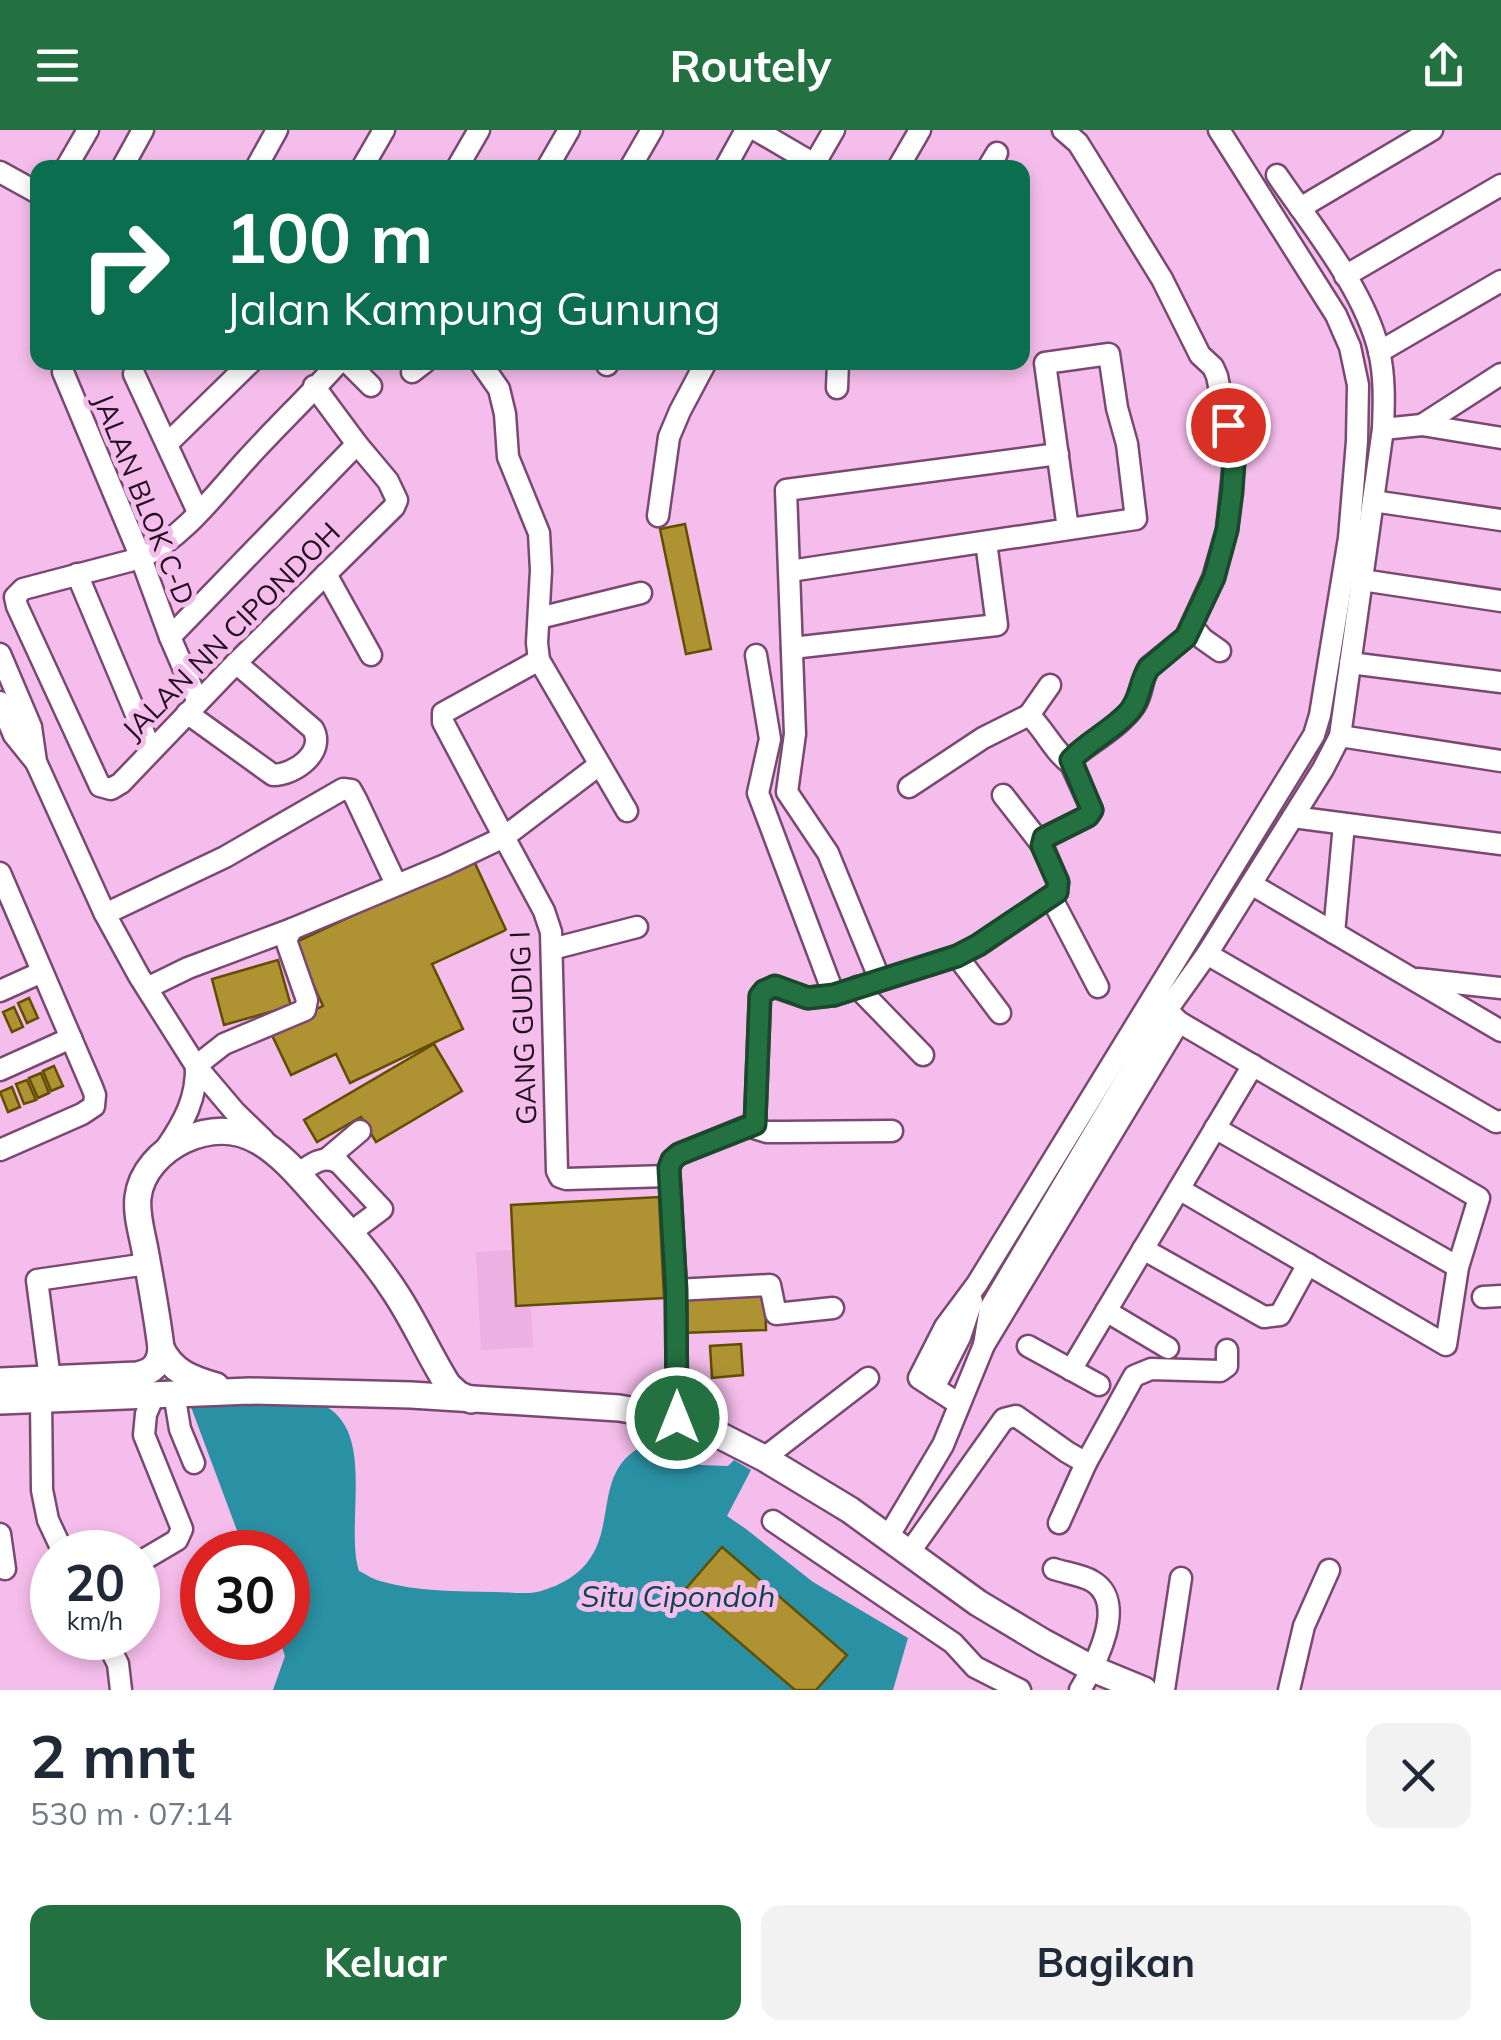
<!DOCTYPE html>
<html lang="id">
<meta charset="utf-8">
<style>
body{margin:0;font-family:Mulish,sans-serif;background:#f2f2f3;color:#1f2937;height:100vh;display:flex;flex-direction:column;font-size:38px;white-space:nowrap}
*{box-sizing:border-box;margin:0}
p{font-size:32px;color:#747a83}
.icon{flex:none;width:55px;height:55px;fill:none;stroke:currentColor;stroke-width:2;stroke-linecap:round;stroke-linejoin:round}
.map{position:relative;height:1560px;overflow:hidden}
.sheet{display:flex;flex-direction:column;background:#fff;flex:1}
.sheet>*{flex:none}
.banner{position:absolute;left:30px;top:30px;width:1000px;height:210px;border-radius:20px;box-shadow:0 5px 15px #0003;background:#0b6e4f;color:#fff;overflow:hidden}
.speed{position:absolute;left:30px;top:1400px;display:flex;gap:20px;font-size:50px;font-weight:700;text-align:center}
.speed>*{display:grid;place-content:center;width:130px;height:130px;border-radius:50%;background:#fff;box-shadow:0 5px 15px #0003;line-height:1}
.speed small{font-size:25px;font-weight:400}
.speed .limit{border:15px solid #d22;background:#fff;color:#111}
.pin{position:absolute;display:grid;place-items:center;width:85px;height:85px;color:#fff;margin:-42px;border:5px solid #fff;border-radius:50%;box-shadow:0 2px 10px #0007}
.me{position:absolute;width:110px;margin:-55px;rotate:0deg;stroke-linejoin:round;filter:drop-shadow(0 0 8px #0008)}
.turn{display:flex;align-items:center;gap:35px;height:210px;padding:0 30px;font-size:45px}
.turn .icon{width:130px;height:130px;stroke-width:2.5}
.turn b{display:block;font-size:70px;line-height:85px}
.round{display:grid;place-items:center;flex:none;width:105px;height:105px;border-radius:20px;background:#f2f2f3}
.summary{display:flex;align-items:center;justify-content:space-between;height:170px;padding:0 30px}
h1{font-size:60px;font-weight:700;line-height:75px}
.primary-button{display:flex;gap:20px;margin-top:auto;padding:20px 30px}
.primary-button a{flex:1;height:115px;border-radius:20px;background:#237141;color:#fff;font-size:40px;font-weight:700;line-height:115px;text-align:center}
.primary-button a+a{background:#f2f2f3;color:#1f2937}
header{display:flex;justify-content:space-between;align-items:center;height:130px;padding:0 30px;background:#237141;color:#fff;font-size:45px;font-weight:700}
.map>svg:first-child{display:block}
.built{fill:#edb0e3}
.water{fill:#2a90a3}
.building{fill:#af9333;stroke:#614e02;stroke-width:2.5}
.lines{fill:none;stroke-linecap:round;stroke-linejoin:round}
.minor-casing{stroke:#794972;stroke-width:25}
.major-casing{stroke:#794972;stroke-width:30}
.minor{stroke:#fff;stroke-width:20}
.major{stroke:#fff;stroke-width:25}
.route-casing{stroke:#17492a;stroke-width:25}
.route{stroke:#237141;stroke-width:18}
.labels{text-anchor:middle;stroke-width:10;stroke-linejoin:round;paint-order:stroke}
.street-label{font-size:28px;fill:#220f1f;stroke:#f5bdeb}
.water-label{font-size:30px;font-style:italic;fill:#09454f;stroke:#f5bdeb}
</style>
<header><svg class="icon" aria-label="menu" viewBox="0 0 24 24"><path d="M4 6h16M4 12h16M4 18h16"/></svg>Routely<svg class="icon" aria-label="share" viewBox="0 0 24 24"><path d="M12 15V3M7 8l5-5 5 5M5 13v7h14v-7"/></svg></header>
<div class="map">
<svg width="1501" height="1560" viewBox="0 0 1501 1560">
<rect width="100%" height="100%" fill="#f5bdeb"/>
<path class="built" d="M513,1120L516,1175H531L533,1217L481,1220L476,1122Z"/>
<path class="water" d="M209,1273L321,1274C378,1299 344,1393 359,1441C366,1444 372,1449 380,1451C417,1462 457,1461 495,1462C510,1462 527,1465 541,1461C561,1455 580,1445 591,1427C614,1392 597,1342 639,1318L701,1335L728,1336L734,1330L751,1340L727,1386L746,1399L813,1452L908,1508L893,1560H273L285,1526L279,1508H288V1422H245L191,1277Z"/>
<g class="building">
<path d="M685,394L711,519L686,524L660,399Z"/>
<path d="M473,729L506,800L432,834L463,899L350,953L336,924L291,945L270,901L323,876L294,813Z"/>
<path d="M278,830L291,876L224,895L212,849Z"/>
<path d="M29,868L38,888L27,893L18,873Z"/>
<path d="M14,877L23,897L12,902L3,882Z"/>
<path d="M434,914L462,961L376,1012L361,987L317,1012L304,990Z"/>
<path d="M54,936L63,956L51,961L43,941Z"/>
<path d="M41,943L49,963L38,968L29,948Z"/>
<path d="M27,950L36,970L24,974L16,954Z"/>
<path d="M12,957L20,977L8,982L0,962Z"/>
<path d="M659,1067L664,1168L516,1176L511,1075Z"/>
<path d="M765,1163L766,1200L682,1203L680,1167Z"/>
<path d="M741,1214L743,1245L712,1248L710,1216Z"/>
<path d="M722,1417L847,1525L816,1560H795L682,1463Z"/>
</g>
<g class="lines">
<g class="minor-casing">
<g id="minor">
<path d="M756,0L821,38"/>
<path d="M66,38L88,0"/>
<path d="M122,38L143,0"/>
<path d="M256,38L277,0"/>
<path d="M362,38L384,0"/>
<path d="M457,38L479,0"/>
<path d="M547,38L569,0"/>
<path d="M630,38L652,0"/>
<path d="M725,38L746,0"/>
<path d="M812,38L834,0"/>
<path d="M898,38L920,0"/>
<path d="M988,38L997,23"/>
<path d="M0,42L38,63"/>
<path d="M1300,78L1432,0"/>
<path d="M1345,146L1501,55"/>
<path d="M1379,222L1501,151"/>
<path d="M347,232L371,256"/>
<path d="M480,232L499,259L505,284L508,327L539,403L541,440L537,513L539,530L627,681"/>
<path d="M607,235L609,232"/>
<path d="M63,242L141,428L170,507L198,572"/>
<path d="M412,242L425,232"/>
<path d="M134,244L198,382"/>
<path d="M314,256L357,314L388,351L397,370L394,377L236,533L121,653L111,659L100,656L17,476L15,467L23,459L141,428C185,406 216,363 248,328C278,295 310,265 339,232"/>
<path d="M837,258L838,232"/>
<path d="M1422,295L1501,244"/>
<path d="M1383,299L1422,295L1501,308"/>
<path d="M167,314L251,232"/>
<path d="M1373,371L1501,390"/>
<path d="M658,386L669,307L680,281L706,232"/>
<path d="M790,441L1136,389L1127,314L1117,278L1109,224L1045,233L1068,399"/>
<path d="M77,444L151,620"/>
<path d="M326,444L371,525"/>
<path d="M1362,450L1501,471"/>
<path d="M539,488L641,463"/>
<path d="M1192,496L1203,509L1220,521"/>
<path d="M170,507L357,314"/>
<path d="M792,518L997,495L986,412"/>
<path d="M0,524L31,597L36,632L105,784L139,846L196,936L235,982L264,1010"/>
<path d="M756,525L770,609L758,663L834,865"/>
<path d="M1350,533L1501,552"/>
<path d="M0,572L14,605L35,631"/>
<path d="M187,583L273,645C295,645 326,622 313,599L236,533"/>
<path d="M1029,585L1050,555"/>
<path d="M1340,606L1501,631"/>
<path d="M599,635L504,707L544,781L551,802L557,1041L560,1047L566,1049L668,1046"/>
<path d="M909,657L983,608L1029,585C1045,600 1053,621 1071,634"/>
<path d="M1003,665L1042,715"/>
<path d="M1293,687L1501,714"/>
<path d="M0,743L92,957L95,965L94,976L82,984L0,1020"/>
<path d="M1251,754L1501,901"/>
<path d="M1051,767L1098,857"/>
<path d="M105,784L225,727L343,659L351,660L356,669L396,754"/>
<path d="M1334,803L1344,694"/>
<path d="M552,819L637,797"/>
<path d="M1207,824L1496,992L1501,991"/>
<path d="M957,826L1000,883"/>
<path d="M1418,849L1501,858"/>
<path d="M880,850L828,723L787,662L795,604L786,360L1058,324"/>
<path d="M857,857L923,925"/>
<path d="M147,858L188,838L292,799"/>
<path d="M0,861L42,842"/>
<path d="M1167,880L1179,892L1479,1068L1458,1137L1446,1215L1179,1059"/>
<path d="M196,936L224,914L305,880L307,870L286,810L292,799L445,735L504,707L443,592V583L539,530"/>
<path d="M0,940L71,908"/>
<path d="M751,997L767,1002H784L892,1001"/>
<path d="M1215,998L1458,1137"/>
<path d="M166,1018C184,992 197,968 196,936"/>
<path d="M328,1028L360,1001"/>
<path d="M298,1044C311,1034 324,1024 339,1033L382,1079L350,1103"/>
<path d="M1143,1119L1264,1187L1280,1185L1308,1134"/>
<path d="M676,1160L770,1155L776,1184L833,1178"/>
<path d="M1483,1167L1501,1166"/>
<path d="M1106,1181L1168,1218"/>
<path d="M984,1215L990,1178L1167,880L1207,824L1323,639L1340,606L1383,299C1384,273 1385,247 1379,221C1364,159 1313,98 1277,45"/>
<path d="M1028,1216L1099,1255"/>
<path d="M1071,1240L1253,935"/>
<path d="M50,1249L37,1150L147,1134"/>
<path d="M934,1258L960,1207L972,1171"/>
<path d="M174,1263L180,1299L194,1333"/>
<path d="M41,1269L42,1360L48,1390L63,1422"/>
<path d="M959,1274L919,1248L945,1197L977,1154L1314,605L1320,585L1349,408L1357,311L1358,255L1350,217L1336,185L1219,0"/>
<path d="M677,1288L676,1160L669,1038L672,1030L679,1024L755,993L760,866L764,861L775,857L807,868L834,865L957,826L979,815L1057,762L1058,752L1042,715L1044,708L1088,686L1092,680L1071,634L1073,627C1093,611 1121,596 1135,575C1143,563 1141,549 1149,537L1186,507L1213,448L1227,400L1234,332L1217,246L1213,237L1200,225L1162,149L1088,29L1078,13L1063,0"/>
<path d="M764,1328L868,1248"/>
<path d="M773,1391L953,1513L975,1537L1020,1560"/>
<path d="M1059,1393L1086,1333"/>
<path d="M0,1404L5,1439"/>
<path d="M888,1407L943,1315L984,1215L1179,892"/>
<path d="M909,1423L1004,1289L1016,1286L1067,1322L1086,1333L1134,1246L1151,1239L1220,1241L1227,1236V1220"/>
<path d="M138,1433L177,1410L182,1399L144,1305L146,1284L155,1263"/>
<path d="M1054,1439C1066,1443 1082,1445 1092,1451C1129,1472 1095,1535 1080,1560"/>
<path d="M105,1508L118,1534L121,1560"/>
<path d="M1164,1560L1181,1448"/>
<path d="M1289,1560L1304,1496L1329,1440"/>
</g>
</g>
<g class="major-casing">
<g id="major">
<path d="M161,1218C172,1242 192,1249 216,1256"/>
<path d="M0,1251L137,1245C153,1242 160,1234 161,1218C157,1185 151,1153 145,1120C142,1103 136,1085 138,1067C141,1042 161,1021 184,1010C246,982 281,1025 318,1067C345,1097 373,1128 395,1162C415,1192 429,1225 448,1255L458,1264L471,1270"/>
<path d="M0,1271L250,1261L411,1265L619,1278L677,1288L711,1301L764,1328L850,1380L978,1473L1043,1512L1093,1539L1144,1560"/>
</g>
</g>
<use href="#minor" class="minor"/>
<use href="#major" class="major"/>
</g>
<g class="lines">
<g class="route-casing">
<path id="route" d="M677,1288L676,1160L669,1038L672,1030L679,1024L755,994L760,866L764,861L775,856L808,868L834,865L957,826L978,815L1057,762L1058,752L1042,716L1044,708L1088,686L1092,680L1071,630C1087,612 1112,601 1129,582C1141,569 1139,552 1149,538L1186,507L1214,448L1227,400L1232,362L1234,332L1228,295"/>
</g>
<use href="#route" class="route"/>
</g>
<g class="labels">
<g class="street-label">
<text transform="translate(144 369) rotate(68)" y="10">JALAN BLOK C-D</text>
<text transform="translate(231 501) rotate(-45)" y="10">JALAN NN CIPONDOH</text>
<text transform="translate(523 898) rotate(-92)" y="10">GANG GUDIG I</text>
</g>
<g class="water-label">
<text x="678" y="1477">Situ Cipondoh</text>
</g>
</g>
</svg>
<div class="speed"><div>20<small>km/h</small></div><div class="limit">30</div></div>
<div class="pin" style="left:1228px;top:295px;background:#d93025"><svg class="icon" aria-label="arrive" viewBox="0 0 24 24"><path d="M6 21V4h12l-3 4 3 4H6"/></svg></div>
<svg class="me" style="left:677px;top:1288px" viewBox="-20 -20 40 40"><circle r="17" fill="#237141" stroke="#fff" stroke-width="3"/><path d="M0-11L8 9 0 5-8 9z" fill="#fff"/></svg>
<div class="banner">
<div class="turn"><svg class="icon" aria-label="right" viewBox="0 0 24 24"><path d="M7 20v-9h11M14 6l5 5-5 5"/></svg><div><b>100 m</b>Jalan Kampung Gunung</div></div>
</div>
</div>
<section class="sheet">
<div class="summary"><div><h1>2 mnt</h1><p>530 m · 07:14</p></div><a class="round"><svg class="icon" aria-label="close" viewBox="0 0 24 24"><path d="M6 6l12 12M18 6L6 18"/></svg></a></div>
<div class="primary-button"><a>Keluar</a><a>Bagikan</a></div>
</section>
